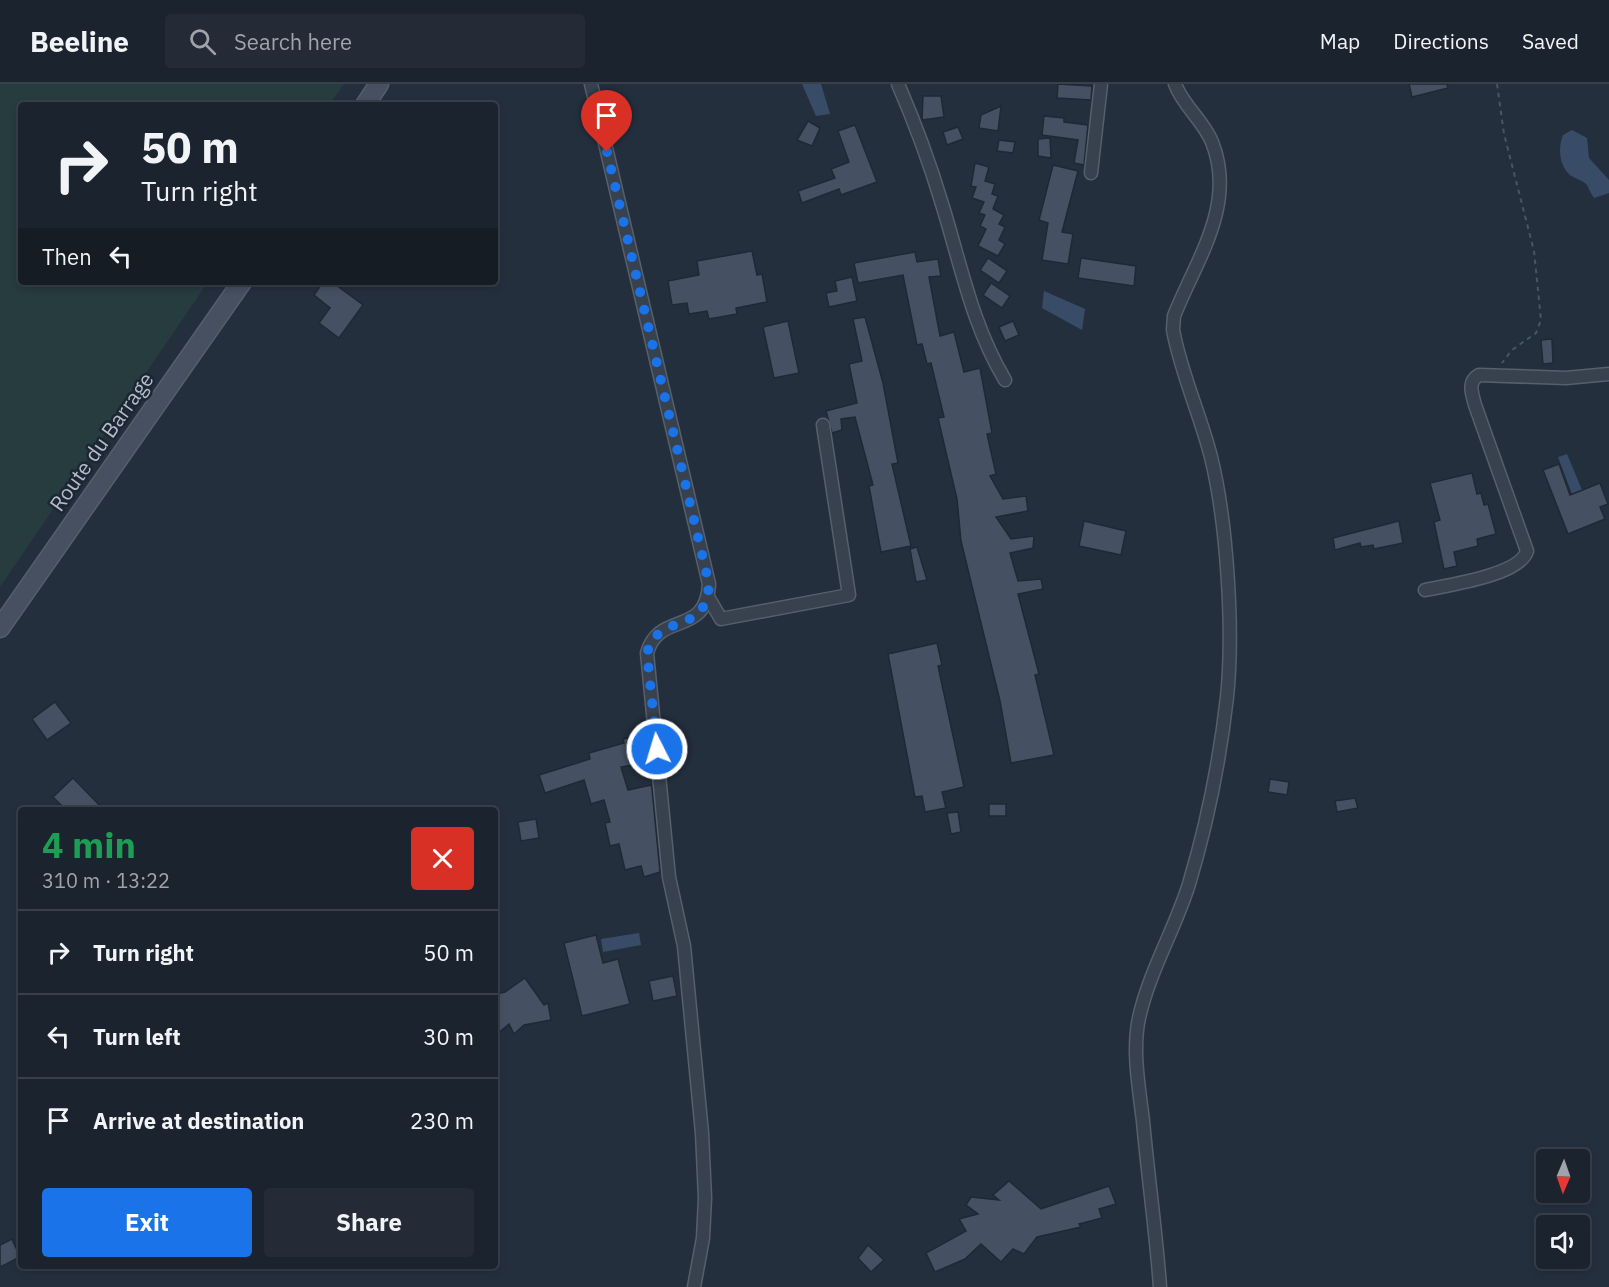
<!DOCTYPE html>
<meta charset="utf-8">
<style>
body{margin:0;font-family:"IBM Plex Sans",sans-serif;background:#242b36;color:#f1f3f6;height:100vh;display:flex;flex-direction:column;font-size:22px;white-space:nowrap}
*{box-sizing:border-box;margin:0}
p{font-size:20px;color:#a0a4aa}
.icon{flex:none;width:33px;height:33px;fill:none;stroke:currentColor;stroke-width:2;stroke-linecap:round;stroke-linejoin:round}
.map{position:relative;flex:1;overflow:hidden}
.details{position:absolute;left:18px;top:723px;width:480px;height:462px;display:flex;flex-direction:column;background:#1b232e;border-radius:6px;box-shadow:0 3px 9px #0003,0 0 0 2px #39404a}
.details>*{flex:none}
.guide{position:absolute;left:18px;top:18px;width:480px;height:183px;border-radius:6px;box-shadow:0 3px 9px #0003,0 0 0 2px #39404a;background:#1b232e;color:#f1f3f6;overflow:hidden}
.needle{width:39px;rotate:182deg}
.tools{position:absolute;left:1536px;top:1065px;display:grid;gap:12px}
.tools a{display:grid;place-items:center;width:54px;height:54px;border-radius:6px;background:#1b232e;box-shadow:0 3px 9px #0003,0 0 0 2px #39404a;font-size:30px}
.pin{position:absolute;display:grid;place-items:center;width:51px;height:51px;color:#fff;margin:-62px -26px;border-radius:50% 50% 50% 0;rotate:-45deg;box-shadow:0 0 6px #0007}
.pin .icon{rotate:45deg}
.me{position:absolute;width:66px;margin:-33px;rotate:355deg;stroke-linejoin:round;filter:drop-shadow(0 0 4px #0008)}
.turn{display:flex;align-items:center;gap:21px;height:126px;padding:0 24px;font-size:27px}
.turn .icon{width:78px;height:78px;stroke-width:2.5}
.turn b{display:block;font-size:42px;line-height:51px}
.then{display:flex;align-items:center;height:57px;padding:0 24px;background:#0003;gap:12px;font-size:22px}
.round{display:grid;place-items:center;flex:none;width:63px;height:63px;border-radius:6px;background:#242b36}
.overview{display:flex;align-items:center;justify-content:space-between;height:102px;padding:0 24px}
h1{font-size:36px;font-weight:700;line-height:45px;color:#1e9e55}
.primary-button{display:flex;gap:12px;margin-top:auto;padding:12px 24px}
.primary-button a{flex:1;height:69px;border-radius:6px;background:#1a73e8;color:#fff;font-size:24px;font-weight:700;line-height:69px;text-align:center}
.primary-button a+a{background:#242b36;color:#f1f3f6}
ul{padding:0;list-style:none}
li{display:flex;align-items:center;gap:18px;height:84px;padding:0 24px;border-top:2px solid #39404a}
li div{flex:1}
li b{display:block;font-size:22px}
li em{font-style:normal}
header{display:flex;align-items:center;gap:36px;box-sizing:border-box;height:84px;padding:0 30px;background:#1b232e;border-bottom:2px solid #39404a}
header strong{font-size:28px}
nav{display:flex;gap:33px;margin-inline-start:auto;font-size:21px}
.search{width:420px;height:54px;background:#242b36;display:flex;align-items:center;gap:15px;box-sizing:border-box;padding:0 21px;border-radius:6px;color:#a0a4aa;font-size:22px}
.map>svg:first-child{display:block}
.green{fill:#263c3f}
.water{fill:#394c67}
.building{fill:#455162;stroke:#1f2835;stroke-width:1.5}
.lines{fill:none;stroke-linecap:round;stroke-linejoin:round}
.minor-casing{stroke:#565f6c;stroke-width:15}
.secondary-casing{stroke:#565f6c;stroke-width:21}
.path{stroke:#44595c;stroke-width:2;stroke-dasharray:4.5 4.5;stroke-linecap:butt}
.minor{stroke:#38414e;stroke-width:12}
.secondary{stroke:#465061;stroke-width:18}
.route{stroke:#1a73e8;stroke-width:10;stroke-dasharray:0 18}
.labels{text-anchor:middle;stroke-width:5;stroke-linejoin:round;paint-order:stroke}
.street-label{font-size:21px;fill:#b4bcc9;stroke:#1d2633}
</style>
<header>
<strong>Beeline</strong>
<div class="search"><svg class="icon" aria-label="search" viewBox="0 0 24 24"><circle cx="10" cy="10" r="6"/><path d="M15 15l6 6"/></svg>Search here</div>
<nav><a>Map</a><a>Directions</a><a>Saved</a></nav>
</header>
<div class="map">
<svg width="1609" height="1203" viewBox="0 0 1609 1203">
<rect width="100%" height="100%" fill="#242f3e"/>
<path class="green" d="M0,0H344L329,21H21V198H208L0,503Z"/>
<g class="water">
<path d="M802,0H821L830,30L816,32Z"/>
<path d="M1572,46L1587,54L1589,74L1609,96V109L1594,114C1591,110 1589,105 1587,101C1583,96 1575,95 1570,91C1559,81 1558,64 1563,51Z"/>
<path d="M1044,207L1085,225L1082,246L1042,224Z"/>
<path d="M1567,370L1582,406L1572,410L1558,373Z"/>
<path d="M639,849L641,861L603,868L601,855Z"/>
</g>
<g class="building">
<path d="M1058,0L1092,2L1091,16L1057,14Z"/>
<path d="M1409,0H1447L1448,4L1412,13Z"/>
<path d="M923,12H941L944,33L922,36Z"/>
<path d="M1001,22L998,47L979,44L981,31Z"/>
<path d="M1044,32L1064,34V38L1088,41L1084,81L1074,79L1078,56L1042,51Z"/>
<path d="M808,37L820,44L812,62L797,56Z"/>
<path d="M855,41L877,98L841,111L839,105L802,119L798,107L835,94L831,85L849,78L838,47Z"/>
<path d="M958,43L963,55L947,61L943,48Z"/>
<path d="M1050,54L1051,74L1038,72V55Z"/>
<path d="M999,56L1015,58L1013,69L997,67Z"/>
<path d="M975,79L989,83L985,97L995,100L992,110L998,112L993,125L1004,131L999,140L1005,143L999,156L1005,160L998,172L978,162L986,145L980,142L985,131L979,129L984,118L972,114L976,103L971,102Z"/>
<path d="M1053,81L1078,87L1062,148L1073,150L1068,180L1042,176L1048,139L1039,136Z"/>
<path d="M752,167L757,191L762,190L767,218L736,224L737,230L709,235L707,227L689,230L687,219L672,221L668,197L699,191L697,177Z"/>
<path d="M915,168L917,178L938,175L941,192L929,193L940,252L954,248L964,288L980,284L992,349L987,350L996,390L990,392L1003,415L1026,412L1028,427L996,433L1011,455L1034,452L1033,464L1010,469L1018,497L1041,495L1043,505L1018,510L1039,590L1035,591L1054,671L1011,679L1000,617L961,457L957,415L938,334L944,333L931,279L927,280L922,260L917,261L903,191L858,199L854,179Z"/>
<path d="M988,174L1007,187L999,199L980,186Z"/>
<path d="M1081,174L1136,182L1134,202L1078,194Z"/>
<path d="M852,193L857,217L829,223L826,209L837,207L835,197Z"/>
<path d="M323,198H332L363,221L339,254L319,239L330,224L314,211Z"/>
<path d="M991,199L1010,212L1002,224L983,211Z"/>
<path d="M865,233L883,299L898,379L892,380L911,462L881,468L869,402L873,401L855,333L841,335L842,346L832,349L826,327L857,319L849,280L862,277L853,235Z"/>
<path d="M788,237L799,289L774,294L763,243Z"/>
<path d="M1013,237L1019,251L1005,257L999,243Z"/>
<path d="M1552,255L1553,279L1543,280L1541,256Z"/>
<path d="M1559,380L1570,411L1600,399L1608,420L1600,423L1605,435L1568,450L1543,386Z"/>
<path d="M1472,389L1477,410L1481,409L1484,421L1488,420L1496,450L1477,455L1478,462L1454,468L1457,482L1444,485L1434,438L1440,436L1430,399Z"/>
<path d="M1084,437L1126,447L1121,471L1079,462Z"/>
<path d="M1399,437L1403,459L1374,465L1373,461L1361,463L1360,459L1335,466L1333,454Z"/>
<path d="M917,463L927,496L916,498L910,465Z"/>
<path d="M937,559L942,581L938,582L964,703L942,708L946,724L925,728L922,712L915,713L888,570Z"/>
<path d="M55,618L71,639L47,656L32,635Z"/>
<path d="M646,651L649,678L621,683L628,706L651,701L652,705L660,788L644,793L641,782L625,786L619,760L610,762L605,739L610,738L604,716L591,720L584,696L545,709L539,691L590,675L589,669L624,659L623,655Z"/>
<path d="M73,694L104,726H66L53,713Z"/>
<path d="M1270,695L1289,698L1287,711L1268,708Z"/>
<path d="M1355,714L1358,724L1337,728L1335,717Z"/>
<rect x="989" y="720" width="17" height="12"/>
<path d="M958,728L961,748L951,750L947,729Z"/>
<path d="M536,735L539,754L521,757L518,738Z"/>
<path d="M596,851L603,879L618,875L630,920L582,932L564,859Z"/>
<path d="M673,892L677,912L653,917L649,897Z"/>
<path d="M525,894L544,921L548,919L551,936L524,941L514,950L509,940L495,952V910L505,908Z"/>
<path d="M1009,1097L1041,1125L1109,1102L1116,1120L1099,1125L1102,1134L1079,1140L1081,1143L1037,1153L1024,1170L1013,1165L1001,1178L981,1160L965,1175L935,1188L926,1169L966,1147L959,1135L978,1130L966,1121L971,1113L999,1116L993,1111Z"/>
<path d="M12,1155L20,1173L0,1183V1161Z"/>
<path d="M868,1161L884,1176L871,1188L858,1174Z"/>
</g>
<g class="lines">
<g class="minor-casing">
<g id="minor">
<path d="M591,0L709,500C706,554 659,526 647,569L669,793L684,862L702,1049L705,1114L703,1154L694,1203"/>
<path d="M898,0C915,39 930,80 942,120C961,181 972,241 1005,296"/>
<path d="M1091,89L1101,0"/>
<path d="M1425,506C1449,501 1520,491 1527,467L1475,321C1472,309 1467,298 1479,291L1566,294L1609,290"/>
<path d="M708,513L721,535L849,511L823,341"/>
<path d="M1160,1203C1156,1148 1148,1092 1143,1037C1139,1004 1132,966 1139,934C1149,888 1175,845 1189,800C1207,740 1220,675 1227,613C1234,546 1227,438 1211,373C1200,330 1181,289 1173,246L1174,232C1196,176 1237,121 1212,58C1203,36 1183,22 1175,0"/>
</g>
</g>
<g class="secondary-casing">
<g id="secondary">
<path d="M365,21L379,0"/>
<path d="M0,544L242,198"/>
</g>
</g>
<path class="path" d="M1497,0L1504,50L1534,167L1541,236L1536,249L1512,266L1502,279"/>
<use href="#minor" class="minor"/>
<use href="#secondary" class="secondary"/>
</g>
<g class="lines">
<path class="route" d="M607,68L709,500C706,554 659,526 647,569L657,665"/>
</g>
<g class="labels">
<g class="street-label">
<text transform="translate(102 358) rotate(-55)" y="7">Route du Barrage</text>
</g>
</g>
</svg>
<div class="tools">
<a><svg class="needle" viewBox="-14 -14 28 28"><path d="M0-13l5 13h-10z" fill="#e53935"/><path d="M0 13l5-13h-10z" fill="#a0a4aa"/></svg></a>
<a><svg class="icon" aria-label="sound" viewBox="0 0 24 24"><path d="M4 9h4l5-4v14l-5-4H4zM17 9q2 3 0 6"/></svg></a>
</div>
<div class="pin" style="left:607px;top:68px;background:#d93025"><svg class="icon" aria-label="arrive" viewBox="0 0 24 24"><path d="M6 21V4h12l-3 4 3 4H6"/></svg></div>
<svg class="me" style="left:657px;top:665px" viewBox="-20 -20 40 40"><circle r="17" fill="#1a73e8" stroke="#fff" stroke-width="3"/><path d="M0-11L8 9 0 5-8 9z" fill="#fff"/></svg>
<div class="guide">
<div class="turn"><svg class="icon" aria-label="right" viewBox="0 0 24 24"><path d="M7 20v-9h11M14 6l5 5-5 5"/></svg><div><b>50 m</b>Turn right</div></div>
<div class="then">Then<svg class="icon" aria-label="left" viewBox="0 0 24 24"><path d="M17 20v-9H6M10 6l-5 5 5 5"/></svg></div>
</div>
<section class="details">
<div class="overview"><div><h1>4 min</h1><p>310 m · 13:22</p></div><a class="round" style="background:#d93025;color:#fff"><svg class="icon" aria-label="close" viewBox="0 0 24 24"><path d="M6 6l12 12M18 6L6 18"/></svg></a></div>
<ul>
<li><svg class="icon" aria-label="right" viewBox="0 0 24 24"><path d="M7 20v-9h11M14 6l5 5-5 5"/></svg><div><b>Turn right</b></div><em>50 m</em></li>
<li><svg class="icon" aria-label="left" viewBox="0 0 24 24"><path d="M17 20v-9H6M10 6l-5 5 5 5"/></svg><div><b>Turn left</b></div><em>30 m</em></li>
<li><svg class="icon" aria-label="arrive" viewBox="0 0 24 24"><path d="M6 21V4h12l-3 4 3 4H6"/></svg><div><b>Arrive at destination</b></div><em>230 m</em></li>
</ul>
<div class="primary-button"><a>Exit</a><a>Share</a></div>
</section>
</div>
